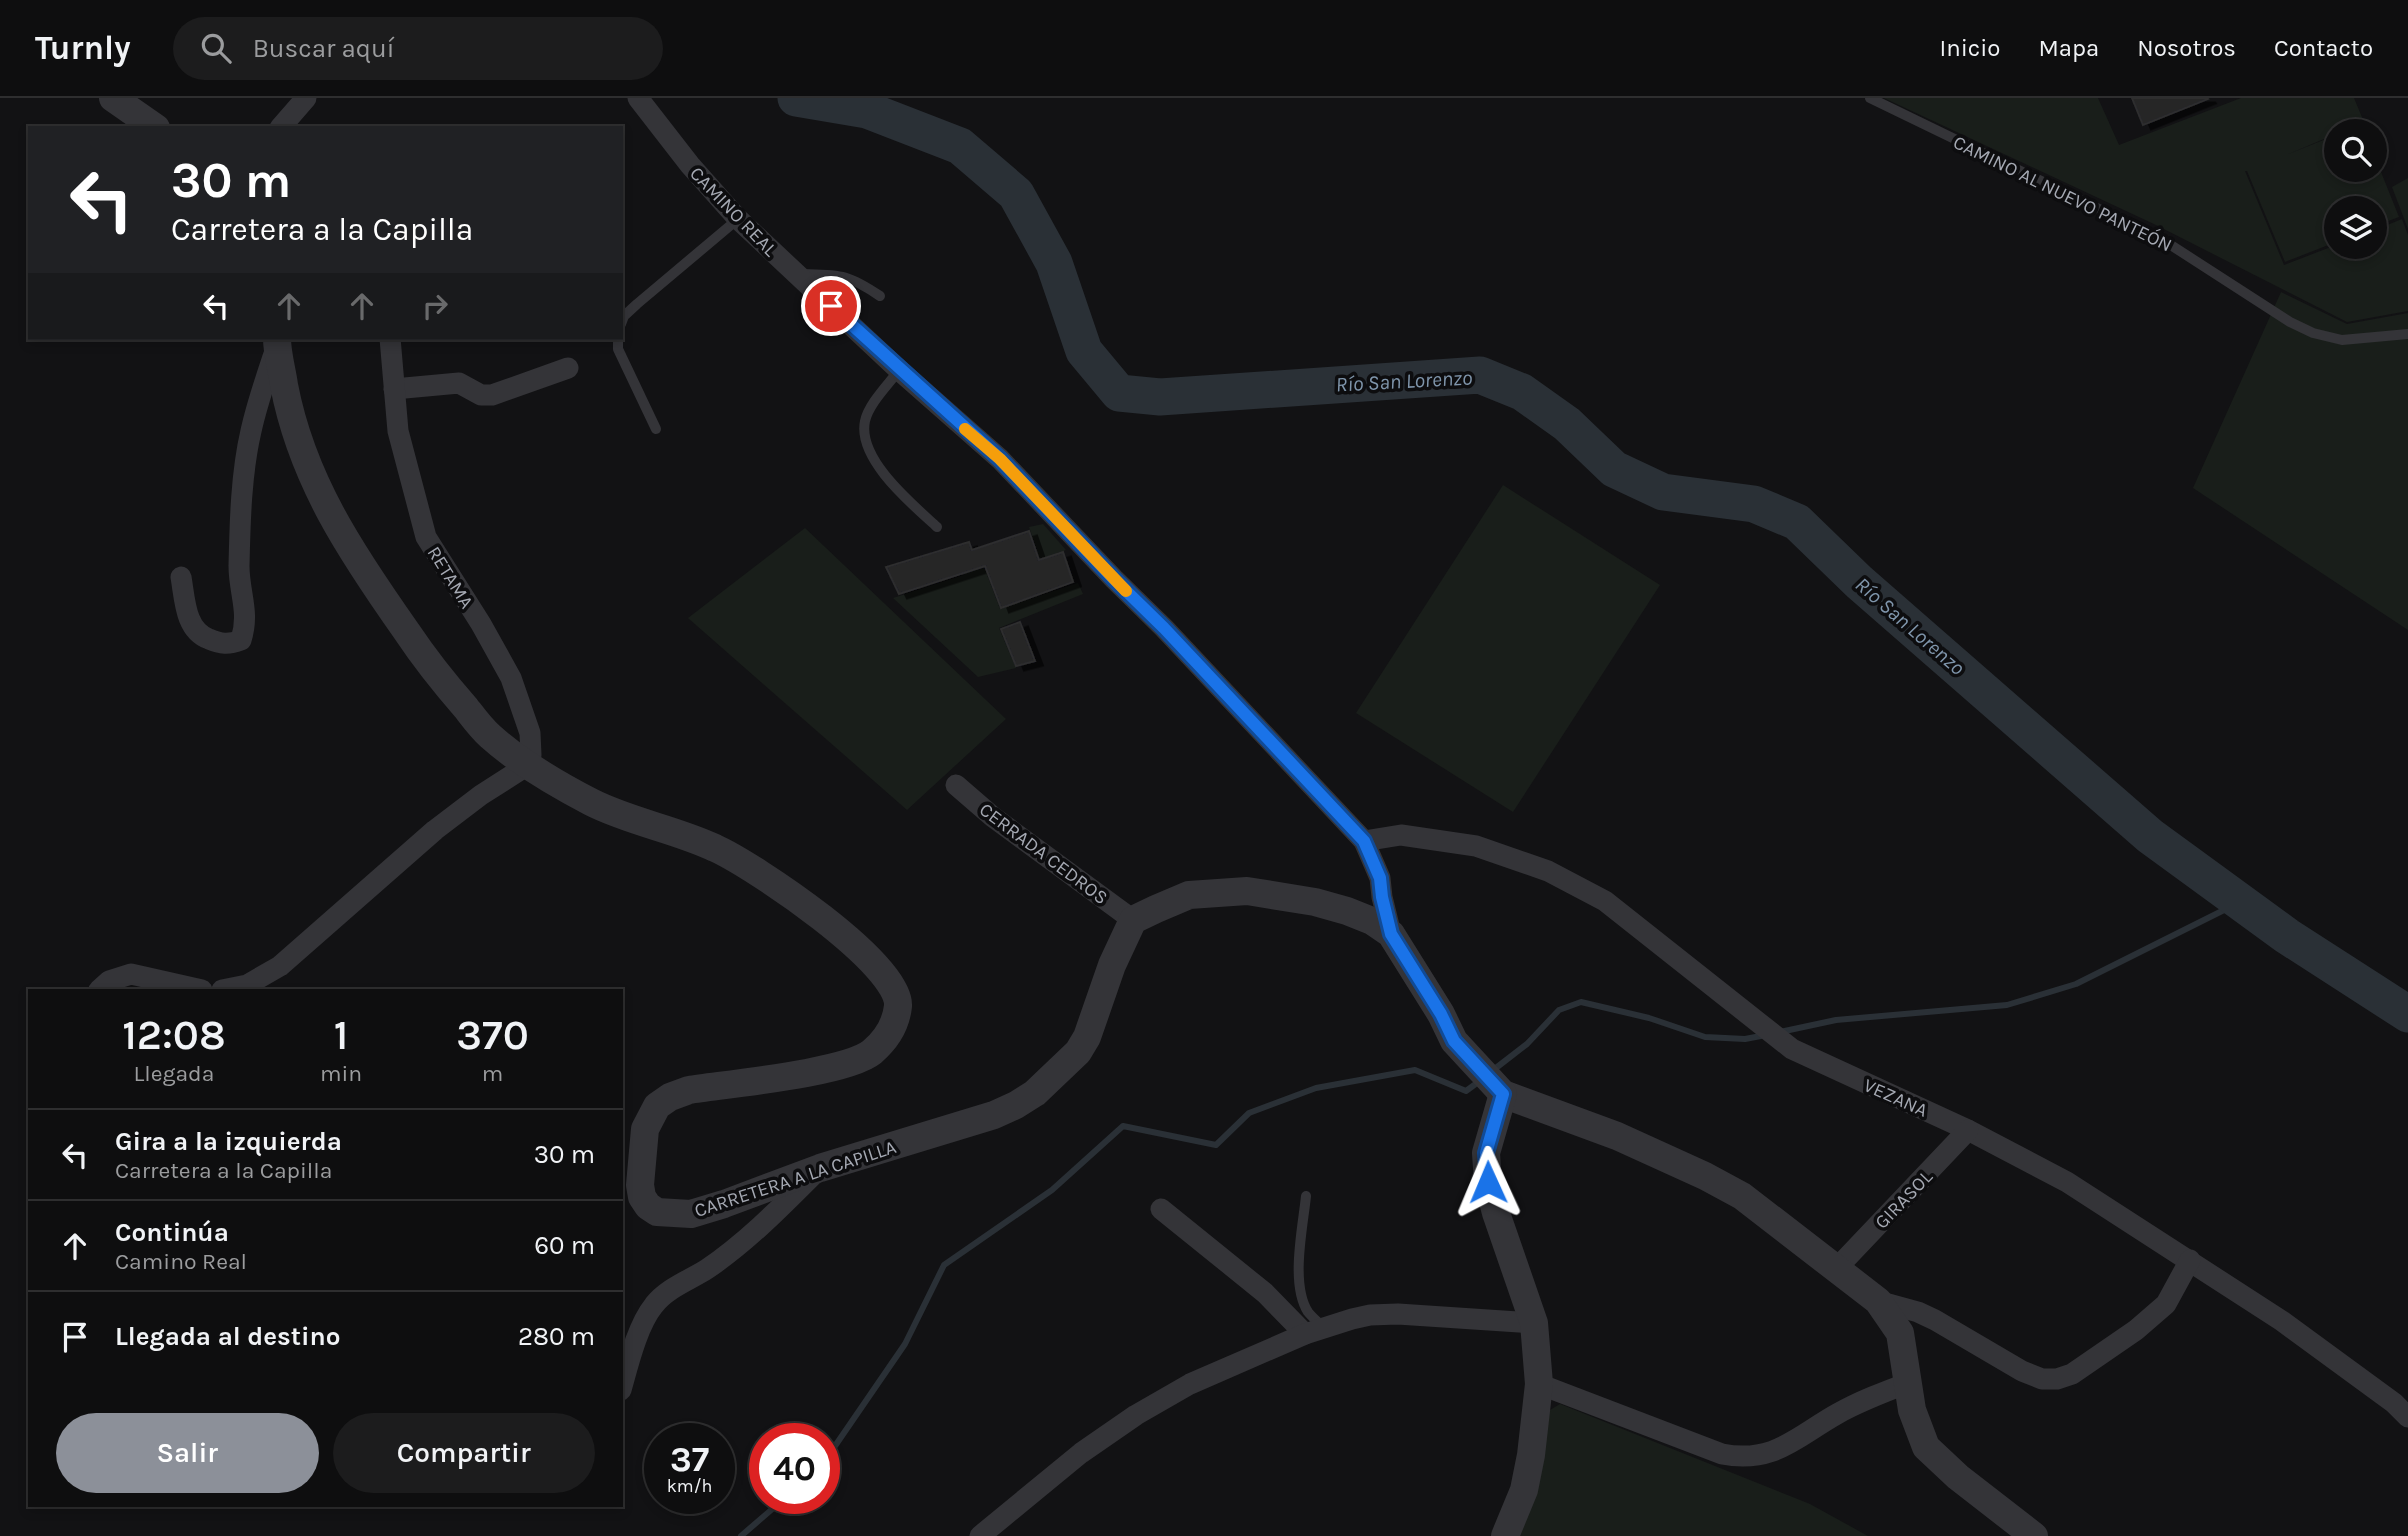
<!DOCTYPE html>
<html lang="es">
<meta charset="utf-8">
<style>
body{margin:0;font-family:Karla,sans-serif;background:#1c1c1d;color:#f1f3f6;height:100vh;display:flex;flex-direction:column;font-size:26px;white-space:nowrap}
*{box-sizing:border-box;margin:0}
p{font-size:23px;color:#9b9c9e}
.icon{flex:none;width:38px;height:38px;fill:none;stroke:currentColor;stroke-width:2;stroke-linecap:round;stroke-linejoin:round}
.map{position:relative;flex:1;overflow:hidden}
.panel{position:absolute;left:28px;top:891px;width:595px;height:518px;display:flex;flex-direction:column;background:#0e0e0f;border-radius:0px;box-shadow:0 4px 10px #0003,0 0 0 2px #2e2e2f}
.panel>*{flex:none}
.top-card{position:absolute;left:28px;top:28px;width:595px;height:214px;border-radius:0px;box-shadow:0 4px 10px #0003,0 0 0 2px #2e2e2f;background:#202124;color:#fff;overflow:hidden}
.fabs{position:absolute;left:2324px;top:21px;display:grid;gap:14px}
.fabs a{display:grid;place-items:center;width:63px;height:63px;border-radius:50%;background:#0e0e0f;box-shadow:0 4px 10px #0003,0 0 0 2px #2e2e2f;font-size:35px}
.speed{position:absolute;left:644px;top:1325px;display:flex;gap:14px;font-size:35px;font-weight:700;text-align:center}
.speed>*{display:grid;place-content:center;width:91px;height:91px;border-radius:50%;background:#0e0e0f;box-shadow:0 4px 10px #0003,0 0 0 2px #2e2e2f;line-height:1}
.speed small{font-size:18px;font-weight:400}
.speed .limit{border:10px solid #d22;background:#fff;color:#111}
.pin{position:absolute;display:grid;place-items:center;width:60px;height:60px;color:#fff;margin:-30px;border:4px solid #fff;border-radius:50%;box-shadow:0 2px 7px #0007}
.me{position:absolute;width:77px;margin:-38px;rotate:359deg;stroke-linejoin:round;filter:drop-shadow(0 0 5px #0008)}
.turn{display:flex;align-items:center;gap:24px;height:147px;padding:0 28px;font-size:32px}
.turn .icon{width:91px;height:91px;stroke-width:2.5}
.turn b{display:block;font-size:49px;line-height:60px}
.lanes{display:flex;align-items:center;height:66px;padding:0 28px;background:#0003;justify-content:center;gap:35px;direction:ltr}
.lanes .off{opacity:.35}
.eta{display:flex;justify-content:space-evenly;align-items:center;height:119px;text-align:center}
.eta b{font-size:42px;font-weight:600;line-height:49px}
.button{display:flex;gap:14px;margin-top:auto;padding:14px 28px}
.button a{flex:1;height:80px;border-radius:42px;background:#8c9099;color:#fff;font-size:28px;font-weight:600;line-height:80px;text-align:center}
.button a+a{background:#1c1c1d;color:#f1f3f6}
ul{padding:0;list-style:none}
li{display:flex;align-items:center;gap:21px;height:91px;padding:0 28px;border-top:2px solid #2e2e2f}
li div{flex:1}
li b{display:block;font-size:26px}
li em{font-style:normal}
header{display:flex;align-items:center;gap:42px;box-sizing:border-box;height:98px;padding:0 35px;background:#0e0e0f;border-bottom:2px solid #2e2e2f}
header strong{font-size:33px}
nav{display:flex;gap:38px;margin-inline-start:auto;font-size:24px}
.search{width:490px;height:63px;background:#1c1c1d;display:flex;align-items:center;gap:18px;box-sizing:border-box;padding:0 24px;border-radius:38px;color:#9b9c9e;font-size:26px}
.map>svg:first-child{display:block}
.green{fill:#191e1a}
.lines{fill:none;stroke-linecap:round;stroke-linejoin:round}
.stream{stroke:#2a3036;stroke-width:6}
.river{stroke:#2a3036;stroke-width:37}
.building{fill:#252528;stroke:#2d2d2f;stroke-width:2;filter:url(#shadow)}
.service{stroke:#343438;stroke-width:10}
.minor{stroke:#343438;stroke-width:21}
.tertiary{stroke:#343438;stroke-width:28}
.route-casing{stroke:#114b97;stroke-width:18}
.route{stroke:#1a73e8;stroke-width:12}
.slow{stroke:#f59e0b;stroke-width:12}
.labels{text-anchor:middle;stroke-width:7;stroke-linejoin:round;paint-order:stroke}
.street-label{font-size:19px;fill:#a5a9b3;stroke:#0d0d0f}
.water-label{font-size:21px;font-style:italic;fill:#7f95ab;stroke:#0d0d0f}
</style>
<header>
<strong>Turnly</strong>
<div class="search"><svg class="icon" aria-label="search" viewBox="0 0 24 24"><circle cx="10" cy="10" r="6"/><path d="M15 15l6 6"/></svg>Buscar aquí</div>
<nav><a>Inicio</a><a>Mapa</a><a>Nosotros</a><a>Contacto</a></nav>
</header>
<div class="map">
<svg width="2408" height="1438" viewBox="0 0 2408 1438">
<defs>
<filter id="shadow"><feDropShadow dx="8" dy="4.5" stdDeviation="0" flood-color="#0009"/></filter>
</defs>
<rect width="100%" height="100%" fill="#121214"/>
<g class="green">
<path d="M1884,0H2098L2119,47L2241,0H2354L2364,24L2342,33H2336V36L2286,57L2336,37V72H2375V59L2399,119L2375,128V110H2336V144L2285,164L2247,73H2245L2284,167L2336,147V149H2375V132L2402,121L2408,137V213L2347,224L2156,127Z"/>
<path d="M2408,80V131L2392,89Z"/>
<path d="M2281,194L2347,226L2408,215V532L2193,390Z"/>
<path d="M1503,387L1660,487L1513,714L1356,615Z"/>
<path d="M1043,426L1066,452L1040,461L1029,429Z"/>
<path d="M805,430L1006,621L907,712L688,520Z"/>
<path d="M980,458L1000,511L1078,485L1083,496L999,530L1016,570L978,579L893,500L964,477L960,464Z"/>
<path d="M1560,1306L1810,1406L1868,1438H1516L1545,1315Z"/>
</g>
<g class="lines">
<g class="stream">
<path d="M1780,934L1836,922L2007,907L2076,886L2240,804"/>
<path d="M1492,973L1527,946L1559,912L1581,904L1649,920L1705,939L1745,941L1766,937"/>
<path d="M824,1364L905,1246L944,1167L1052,1092L1123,1028L1216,1047L1249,1015L1316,990L1415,972L1466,993L1481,982"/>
<path d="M741,1438L785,1400"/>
</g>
<path class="river" d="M796,0L867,12L960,48L1016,96L1054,165L1084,253L1119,295L1160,299L1480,277L1522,294L1567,326L1614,371L1663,394L1754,406L1797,424L1859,484L2150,738L2287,838L2408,916"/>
</g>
<g class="building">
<path d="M2132,0H2207L2208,1L2143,27Z"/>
<path d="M1029,433L1039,462L1063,454L1073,484L1001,510L985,468L899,496L886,469L969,444L972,452Z"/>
<path d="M1020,524L1035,563L1016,568L1001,531Z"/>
</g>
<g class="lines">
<g class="service">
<path d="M1870,0L2163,142L2290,224L2313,235L2342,242L2408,236"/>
<path d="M800,176C840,177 846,175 880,198"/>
<path d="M621,226L624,218L637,206L738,121"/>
<path d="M618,240V251L656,331"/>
<path d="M899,272C889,286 869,305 865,323C857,361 912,406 937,429"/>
<path d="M1306,1098C1303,1129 1290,1186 1308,1214C1312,1219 1319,1225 1324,1230"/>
</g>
<g class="minor">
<path d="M638,0L690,67L738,121L899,272L1000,361L1114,481L1164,530L1364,743L1380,780L1382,799L1391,836"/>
<path d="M280,30L306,0"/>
<path d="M394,291L459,285L481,297H492L568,270"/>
<path d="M181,479C185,502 185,532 209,541C221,546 228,547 241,542C250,514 239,495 239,468C240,424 241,376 251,333C257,305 267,277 276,250"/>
<path d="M956,687L993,719L1133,822"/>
<path d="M1364,743L1401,737L1476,748L1548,773L1605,803L1792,951L1968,1032L2067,1084L2282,1223L2394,1305L2408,1319"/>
<path d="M99,892L109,883L131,876L202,892"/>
<path d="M222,892L247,887L280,868L435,732L481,697L528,667L531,657L530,635L511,580L481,526L426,439L398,333L390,240"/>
<path d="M1161,1111L1265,1195L1305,1236"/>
<path d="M1837,1170L1968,1032"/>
<path d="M1878,1203L1918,1214L1935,1222L2022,1273L2042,1281H2057L2072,1276L2136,1232L2166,1206L2190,1162"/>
<path d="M1539,1286L1722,1356C1774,1366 1796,1339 1837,1316C1860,1303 1884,1294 1908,1285"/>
<path d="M621,1292C628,1267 637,1228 654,1207C667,1190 690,1182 707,1171C747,1144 782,1108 816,1074"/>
<path d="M980,1438L1081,1355L1136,1317L1190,1286L1305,1236L1352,1221L1370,1217L1398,1216L1534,1225"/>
</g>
<g class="tertiary">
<path d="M113,0L156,30"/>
<path d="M277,240C277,256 282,272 284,287C302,382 352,456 407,534C425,561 445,586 466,610C473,619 481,630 490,638C519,664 556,686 591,704C630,724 675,731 715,750C753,767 901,866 898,908C896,927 886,942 872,954C846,975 728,986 689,992L670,999L657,1008L645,1031L640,1087L642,1099L648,1108L657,1114L691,1116L724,1106L820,1070L994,1017L1016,1007L1035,995L1078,954L1087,939L1112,867L1133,822L1156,811L1189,797L1247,793L1315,804L1347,813L1372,823L1391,836L1441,916L1454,943L1503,996L1617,1038L1705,1078L1742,1098L1878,1203L1900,1235L1912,1312L1926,1349L1958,1379L2034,1438"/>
<path d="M1503,996L1486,1055L1488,1085L1496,1115L1534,1225L1539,1286L1531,1357L1524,1392L1505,1438"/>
</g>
</g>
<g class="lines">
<g class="route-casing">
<path id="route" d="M831,208L1000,361L1114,481L1164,530L1364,743L1380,780L1382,799L1391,836L1441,916L1454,943L1503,996L1486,1055L1488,1084"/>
</g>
<use href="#route" class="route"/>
<path class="slow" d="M965,331L1000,361L1126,493"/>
</g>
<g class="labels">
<g class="street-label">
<text transform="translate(2063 95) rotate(26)" y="7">CAMINO AL NUEVO PANTEÓN</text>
<text transform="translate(734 113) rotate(46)" y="7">CAMINO REAL</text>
<text transform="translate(451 479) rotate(58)" y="7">RETAMA</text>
<text transform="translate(1044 755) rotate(37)" y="7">CERRADA CEDROS</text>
<text transform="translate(1896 999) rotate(24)" y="7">VEZANA</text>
<text transform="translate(795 1080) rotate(-18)" y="7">CARRETERA A LA CAPILLA</text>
<text transform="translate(1903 1101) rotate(-46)" y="7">GIRASOL</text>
</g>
<g class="water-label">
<text transform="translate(1404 283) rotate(-3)" y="7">Río San Lorenzo</text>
<text transform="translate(1910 528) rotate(41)" y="7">Río San Lorenzo</text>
</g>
</g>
</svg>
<div class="fabs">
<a><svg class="icon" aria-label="search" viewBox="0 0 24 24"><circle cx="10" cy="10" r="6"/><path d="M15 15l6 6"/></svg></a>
<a><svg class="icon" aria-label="layers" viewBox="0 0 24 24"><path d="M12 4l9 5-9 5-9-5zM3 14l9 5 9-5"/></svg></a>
</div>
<div class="speed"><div>37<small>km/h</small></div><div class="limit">40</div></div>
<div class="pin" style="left:831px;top:208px;background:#d93025"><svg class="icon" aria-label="arrive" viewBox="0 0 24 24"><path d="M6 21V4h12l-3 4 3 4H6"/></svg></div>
<svg class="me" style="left:1488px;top:1084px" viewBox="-20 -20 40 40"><path d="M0-17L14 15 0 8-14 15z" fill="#1a73e8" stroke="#fff" stroke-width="4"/></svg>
<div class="top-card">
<div class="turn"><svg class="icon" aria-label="left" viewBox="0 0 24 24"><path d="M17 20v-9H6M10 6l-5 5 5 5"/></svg><div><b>30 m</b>Carretera a la Capilla</div></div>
<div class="lanes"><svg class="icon" aria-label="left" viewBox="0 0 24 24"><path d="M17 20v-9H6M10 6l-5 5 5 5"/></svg><svg class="icon off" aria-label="ahead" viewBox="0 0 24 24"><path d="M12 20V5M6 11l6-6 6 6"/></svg><svg class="icon off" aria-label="ahead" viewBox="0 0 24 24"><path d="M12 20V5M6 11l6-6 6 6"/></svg><svg class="icon off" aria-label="right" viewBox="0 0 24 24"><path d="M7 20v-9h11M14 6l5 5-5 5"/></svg></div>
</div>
<section class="panel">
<div class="eta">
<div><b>12:08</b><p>Llegada</p></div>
<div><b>1</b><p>min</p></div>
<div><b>370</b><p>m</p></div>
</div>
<ul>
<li><svg class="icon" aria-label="left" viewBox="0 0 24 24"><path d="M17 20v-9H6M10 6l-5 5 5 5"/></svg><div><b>Gira a la izquierda</b><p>Carretera a la Capilla</p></div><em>30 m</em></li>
<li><svg class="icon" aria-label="ahead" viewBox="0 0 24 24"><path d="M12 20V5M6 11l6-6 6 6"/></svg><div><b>Continúa</b><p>Camino Real</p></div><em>60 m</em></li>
<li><svg class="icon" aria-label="arrive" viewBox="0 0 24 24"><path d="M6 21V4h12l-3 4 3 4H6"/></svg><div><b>Llegada al destino</b></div><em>280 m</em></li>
</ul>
<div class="button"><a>Salir</a><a>Compartir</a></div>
</section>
</div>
